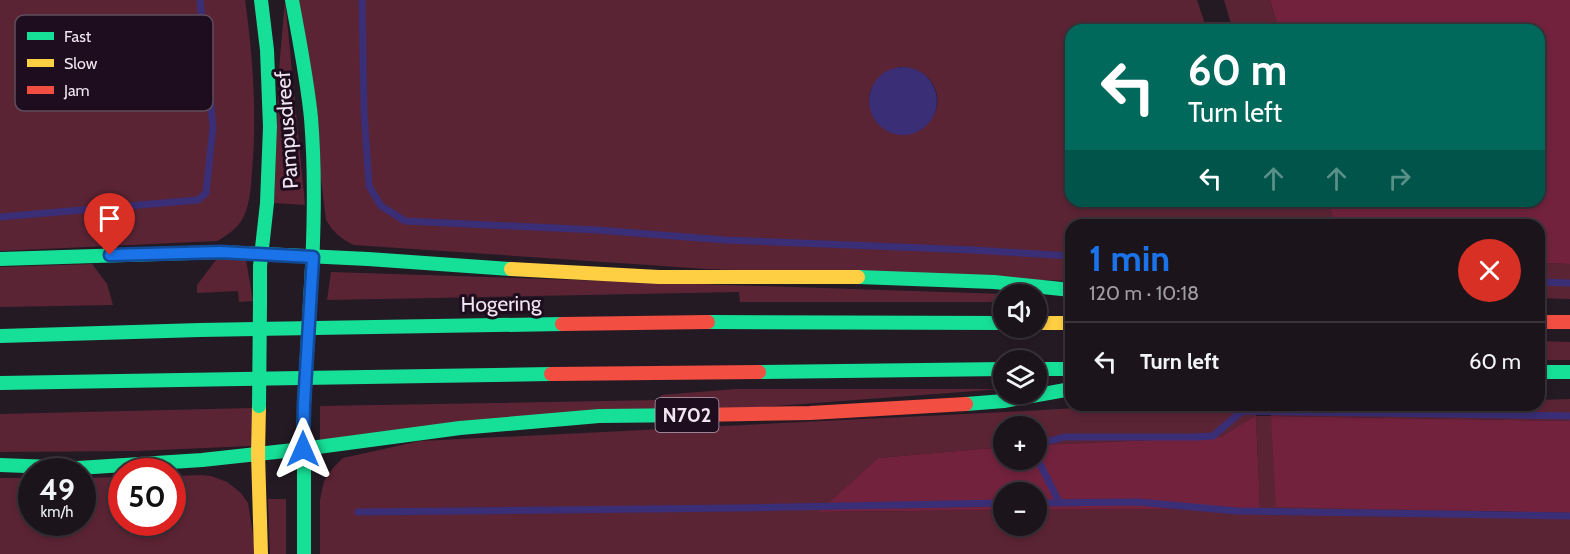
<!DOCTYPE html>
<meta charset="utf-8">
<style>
body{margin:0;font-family:Cabin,sans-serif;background:#282128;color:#f1f3f6;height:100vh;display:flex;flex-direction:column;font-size:22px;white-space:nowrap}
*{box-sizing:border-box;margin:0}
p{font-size:20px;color:#a09ea3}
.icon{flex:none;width:33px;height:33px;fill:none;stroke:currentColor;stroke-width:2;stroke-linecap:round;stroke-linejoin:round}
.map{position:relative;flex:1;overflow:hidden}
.side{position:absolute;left:1065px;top:219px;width:480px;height:192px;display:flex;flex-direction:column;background:#1b141b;border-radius:18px;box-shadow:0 3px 9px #0003,0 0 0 2px #39333a}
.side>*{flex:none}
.banner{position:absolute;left:1065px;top:24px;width:480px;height:183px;border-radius:18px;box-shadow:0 3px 9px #0003,0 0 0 2px #39333a;background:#00695c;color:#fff;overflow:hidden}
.buttons{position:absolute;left:993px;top:284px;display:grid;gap:12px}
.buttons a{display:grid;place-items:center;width:54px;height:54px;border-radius:50%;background:#1b141b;box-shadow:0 3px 9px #0003,0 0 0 2px #39333a;font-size:30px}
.speed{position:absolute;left:18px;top:458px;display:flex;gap:12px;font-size:30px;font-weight:700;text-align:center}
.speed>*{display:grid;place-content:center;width:78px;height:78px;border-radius:50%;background:#1b141b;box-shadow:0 3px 9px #0003,0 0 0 2px #39333a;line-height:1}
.speed small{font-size:15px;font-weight:400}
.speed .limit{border:9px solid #d22;background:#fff;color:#111}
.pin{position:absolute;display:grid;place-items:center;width:51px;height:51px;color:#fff;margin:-62px -26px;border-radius:50% 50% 50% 0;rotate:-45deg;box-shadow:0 0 6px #0007}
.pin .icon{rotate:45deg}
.me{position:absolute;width:66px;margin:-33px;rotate:0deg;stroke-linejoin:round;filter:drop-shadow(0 0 4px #0008)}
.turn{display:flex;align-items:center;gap:21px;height:126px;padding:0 24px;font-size:27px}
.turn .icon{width:78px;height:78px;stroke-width:2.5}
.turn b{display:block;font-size:42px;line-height:51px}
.lanes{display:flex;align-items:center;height:57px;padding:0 24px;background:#0003;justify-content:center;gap:30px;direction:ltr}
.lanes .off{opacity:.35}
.round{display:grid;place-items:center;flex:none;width:63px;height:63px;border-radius:32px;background:#282128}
.summary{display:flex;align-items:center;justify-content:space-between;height:102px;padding:0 24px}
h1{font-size:36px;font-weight:700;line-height:45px;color:#1a73e8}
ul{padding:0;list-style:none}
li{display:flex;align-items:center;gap:18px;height:78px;padding:0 24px;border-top:2px solid #39333a}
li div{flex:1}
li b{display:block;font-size:22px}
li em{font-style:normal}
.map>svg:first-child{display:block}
.green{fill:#5b2435;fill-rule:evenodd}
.forest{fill:#72223d}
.water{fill:#3a2e76}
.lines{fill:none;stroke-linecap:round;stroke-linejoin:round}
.stream{stroke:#3a2e76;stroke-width:7}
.fast{stroke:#16e098;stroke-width:14}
.slow{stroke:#ffcf43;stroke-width:14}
.jam{stroke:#f24e42;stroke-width:14}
.fast-bridge{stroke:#16e098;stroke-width:14}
.route-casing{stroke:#114b97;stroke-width:15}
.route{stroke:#1a73e8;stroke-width:10}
.labels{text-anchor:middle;stroke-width:6;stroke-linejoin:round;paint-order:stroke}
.shield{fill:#1e0d1e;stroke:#b2a4b2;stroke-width:1.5}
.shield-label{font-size:20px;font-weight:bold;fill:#f1e5f1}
.street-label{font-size:21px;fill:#f1e5f1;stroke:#1e0d1e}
.key{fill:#1e0d1e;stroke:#5d4e5d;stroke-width:1.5}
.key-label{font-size:16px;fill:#f1e5f1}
</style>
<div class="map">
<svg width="1570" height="554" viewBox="0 0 1570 554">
<rect width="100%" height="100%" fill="#241a24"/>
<g class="green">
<path d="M0,0H245C253,57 257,114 252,171C251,186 250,203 244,216C238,228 228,235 217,241L0,251Z"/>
<path d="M285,0L305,205L274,203L279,70Z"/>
<path d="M299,0H1197L1207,30H1071V201H1327L1336,225H1071V281L707,269L354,245C341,239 333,232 326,220ZM899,67C938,67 952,109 919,131L879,125C871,115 864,97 874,84C879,77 892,72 899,67Z"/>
<path d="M1224,0H1270L1279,30H1233Z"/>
<path d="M216,260H246L253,301L239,302L238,291L197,293V285Z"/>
<path d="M1539,263L1570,264V299L1539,298Z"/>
<path d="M92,264L107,284L113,305L0,307V267Z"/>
<path d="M331,272L1004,294L1003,302H740L739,292L327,300Z"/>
<path d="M1539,341L1570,342V360H1539Z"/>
<path d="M736,389H1002L320,440V406L661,400V395Z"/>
<path d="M1570,399V421L1272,416L1471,512L1570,513V554H320V500L324,481L333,468L343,458L420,441L1006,412L1128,405H1256V416H1271L1272,406L1491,407L1498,405H1539V400ZM1256,417L1260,508L1037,510L1036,525H1004L1003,510L820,512L878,458L1004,447V426H1036L1037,445L1221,437Z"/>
<path d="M252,408L251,446L136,451L0,452V414Z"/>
<path d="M201,475L211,476L227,482L241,493L248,503L256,554H0V478H31L32,522H82L83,478L121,477L122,522H172L173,476Z"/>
<path d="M268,499H286V554H270Z"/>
</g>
<g class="forest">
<path d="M1270,0H1570V264L1539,263V225H1336L1327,201H1539V30H1279Z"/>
<path d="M1256,416L1260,508L1037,510L1036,492H1004L1003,510L819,512L878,458L1003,447L1004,459H1036L1037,445L1221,437Z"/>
<path d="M1271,416L1570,421V513L1276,507Z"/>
</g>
<circle class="water" cx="903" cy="101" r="34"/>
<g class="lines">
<g class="stream">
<path d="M362,0L364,111L369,186L381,206L405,221L597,230L725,240L973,250L1071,256"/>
<path d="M0,217L198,200L206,193L213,127L200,0"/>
<path d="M1539,282L1570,283"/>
<path d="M1036,449L1046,442L1064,437H1196L1213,436L1242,411L1570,416"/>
<path d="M1036,451L1038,460L1059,502"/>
<path d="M1036,503L1138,502L1237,511L1570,516"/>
<path d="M358,512L737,508L1004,503"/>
</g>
<g class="fast">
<path d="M292,0C299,39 307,78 311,118C316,179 314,241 310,302"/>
<path d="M0,259L221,252L368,259L511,269"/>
<path d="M858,277L994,282L1071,290"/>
<path d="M260,304V266L267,203L270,127L267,50L261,0"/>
<path d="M708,322L1004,323"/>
<path d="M0,336L200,330L562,324"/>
<path d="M1036,369H1071"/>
<path d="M759,372L1004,369"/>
<path d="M1539,372H1570"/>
<path d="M0,383L551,374"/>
<path d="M304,404V554"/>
<path d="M966,404L1004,401L1071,389"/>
<path d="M0,465L78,468L202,460L303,449L460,428L599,416L697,415"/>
</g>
<g class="slow">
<path d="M511,269L659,277H858"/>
<path d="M1036,323H1071"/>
<path d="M259,406L258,454L261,554"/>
</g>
<g class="jam">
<path d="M1539,322H1570"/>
<path d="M562,324L708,322"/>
<path d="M551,374L759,372"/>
<path d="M697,415L810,413L966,404"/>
</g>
<g class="fast-bridge">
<path d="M304,404L310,302"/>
<path d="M259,406L260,304"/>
</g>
</g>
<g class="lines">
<g class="route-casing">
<path id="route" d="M110,255L221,252L313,257L304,404L303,449"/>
</g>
<use href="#route" class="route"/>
</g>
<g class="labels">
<rect class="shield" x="655.5" y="398" width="63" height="34" rx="4.5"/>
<g class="shield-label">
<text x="687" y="422">N702</text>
</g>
<g class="street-label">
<text transform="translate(287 130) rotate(-94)" y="7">Pampusdreef</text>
<text transform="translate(501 304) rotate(-1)" y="7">Hogering</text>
</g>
</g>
<rect x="15" y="15" width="198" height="96" rx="9" class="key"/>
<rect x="27" y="32" width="27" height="8" fill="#16e098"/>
<rect x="27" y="59" width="27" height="8" fill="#ffcf43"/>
<rect x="27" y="86" width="27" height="8" fill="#f24e42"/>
<g class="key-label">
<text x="64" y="42">Fast</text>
<text x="64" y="69">Slow</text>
<text x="64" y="96">Jam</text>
</g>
</svg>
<div class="buttons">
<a><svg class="icon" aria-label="sound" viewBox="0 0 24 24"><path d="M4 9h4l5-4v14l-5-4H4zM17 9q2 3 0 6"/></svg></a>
<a><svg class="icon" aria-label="layers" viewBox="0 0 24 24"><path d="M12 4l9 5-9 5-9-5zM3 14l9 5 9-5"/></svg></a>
<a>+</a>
<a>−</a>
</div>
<div class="speed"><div>49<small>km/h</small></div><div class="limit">50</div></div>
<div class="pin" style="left:110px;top:255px;background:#d93025"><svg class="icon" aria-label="arrive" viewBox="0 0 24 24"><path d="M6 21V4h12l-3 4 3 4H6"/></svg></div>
<svg class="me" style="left:303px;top:449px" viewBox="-20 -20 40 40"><path d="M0-17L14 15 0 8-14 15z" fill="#1a73e8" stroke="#fff" stroke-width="4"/></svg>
<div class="banner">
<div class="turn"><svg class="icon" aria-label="left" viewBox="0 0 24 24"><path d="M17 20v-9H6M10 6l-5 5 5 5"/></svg><div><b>60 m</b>Turn left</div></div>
<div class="lanes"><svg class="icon" aria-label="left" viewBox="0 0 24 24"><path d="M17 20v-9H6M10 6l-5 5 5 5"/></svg><svg class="icon off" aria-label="ahead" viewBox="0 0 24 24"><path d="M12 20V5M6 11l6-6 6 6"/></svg><svg class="icon off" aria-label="ahead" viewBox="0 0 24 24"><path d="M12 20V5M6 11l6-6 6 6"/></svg><svg class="icon off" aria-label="right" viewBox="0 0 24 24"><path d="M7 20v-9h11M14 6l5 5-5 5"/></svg></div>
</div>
<section class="side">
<div class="summary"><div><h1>1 min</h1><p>120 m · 10:18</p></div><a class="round" style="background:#d93025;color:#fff"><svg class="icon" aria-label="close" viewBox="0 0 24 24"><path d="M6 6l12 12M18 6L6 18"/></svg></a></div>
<ul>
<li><svg class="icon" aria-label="left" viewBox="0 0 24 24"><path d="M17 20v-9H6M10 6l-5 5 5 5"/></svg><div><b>Turn left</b></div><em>60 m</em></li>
</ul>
</section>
</div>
